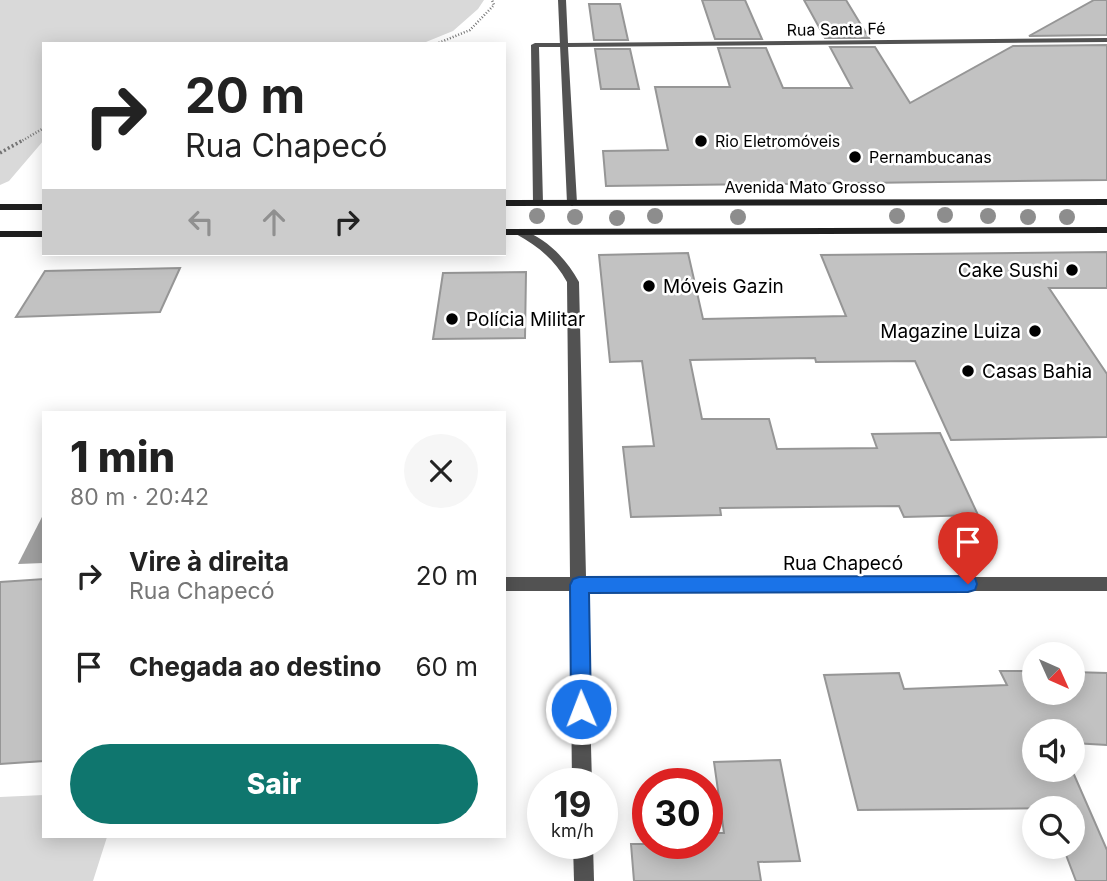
<!DOCTYPE html>
<html lang="pt">
<meta charset="utf-8">
<style>
body{margin:0;font-family:Inter,sans-serif;background:#f6f6f6;color:#222;height:100vh;display:flex;flex-direction:column;font-size:26px;white-space:nowrap}
*{box-sizing:border-box;margin:0}
p{font-size:23px;color:#767676}
.icon{flex:none;width:38px;height:38px;fill:none;stroke:currentColor;stroke-width:2;stroke-linecap:round;stroke-linejoin:round}
.map{position:relative;flex:1;overflow:hidden}
.sheet{position:absolute;left:42px;top:411px;width:464px;height:427px;display:flex;flex-direction:column;background:#fff;border-radius:0px;box-shadow:0 4px 18px #0003}
.sheet>*{flex:none}
.top-card{position:absolute;left:42px;top:42px;width:464px;height:214px;border-radius:0px;box-shadow:0 4px 18px #0003;background:#fff;color:#222;overflow:hidden}
.needle{width:46px;rotate:135deg}
.fabs{position:absolute;left:1022px;top:642px;display:grid;gap:14px}
.fabs a{display:grid;place-items:center;width:63px;height:63px;border-radius:50%;background:#fff;box-shadow:0 4px 18px #0003;font-size:35px}
.speed{position:absolute;left:527px;top:768px;display:flex;gap:14px;font-size:35px;font-weight:700;text-align:center}
.speed>*{display:grid;place-content:center;width:91px;height:91px;border-radius:50%;background:#fff;box-shadow:0 4px 18px #0003;line-height:1}
.speed small{font-size:18px;font-weight:400}
.speed .limit{border:10px solid #d22;background:#fff;color:#111}
.pin{position:absolute;display:grid;place-items:center;width:60px;height:60px;color:#fff;margin:-72px -30px;border-radius:50% 50% 50% 0;rotate:-45deg;box-shadow:0 0 7px #0007}
.pin .icon{rotate:45deg}
.me{position:absolute;width:77px;margin:-38px;rotate:359deg;stroke-linejoin:round;filter:drop-shadow(0 0 5px #0008)}
.turn{display:flex;align-items:center;gap:24px;height:147px;padding:0 28px;font-size:32px}
.turn .icon{width:91px;height:91px;stroke-width:2.5}
.turn b{display:block;font-size:49px;line-height:60px}
.lanes{display:flex;align-items:center;height:66px;padding:0 28px;background:#0003;justify-content:center;gap:35px;direction:ltr}
.lanes .off{opacity:.35}
.round{display:grid;place-items:center;flex:none;width:74px;height:74px;border-radius:37px;background:#f6f6f6}
.overview{display:flex;align-items:center;justify-content:space-between;height:119px;padding:0 28px}
h1{font-size:42px;font-weight:800;line-height:52px}
.button{display:flex;gap:14px;margin-top:auto;padding:14px 28px}
.button a{flex:1;height:80px;border-radius:42px;background:#0f766e;color:#fff;font-size:28px;font-weight:800;line-height:80px;text-align:center}
ul{padding:0;list-style:none}
li{display:flex;align-items:center;gap:21px;height:91px;padding:0 28px}
li div{flex:1}
li b{display:block;font-size:26px}
li em{font-style:normal}
.map>svg:first-child{display:block}
.green{fill:#d9d9d9}
.water{fill:#a0a0a0}
.building{fill:#c2c2c2;stroke:#969696;stroke-width:2}
.lines{fill:none;stroke-linecap:round;stroke-linejoin:round}
.path-far1{stroke:#747474;stroke-width:2.5;stroke-dasharray:1 2;stroke-linecap:butt}
.path{stroke:#747474;stroke-width:3.5;stroke-dasharray:2 2.5;stroke-linecap:butt}
.service{fill:#525252;fill-rule:evenodd}
.minor{fill:#525252;fill-rule:evenodd}
.secondary{fill:#1f1f1f;fill-rule:evenodd}
.tree{fill:#8d8d8d}
.route{fill:#1a73e8;stroke:#114b97;stroke-width:2}
.poi-dot{fill:#000;stroke:#fff;stroke-width:2.5}
.labels{text-anchor:middle;stroke-width:5;stroke-linejoin:round;paint-order:stroke}
.far-street-label{font-size:16px;fill:#000;stroke:#fff}
.far-poi-label{font-size:16px;fill:#000;stroke:#fff;text-anchor:start}
.poi-label{font-size:19px;fill:#000;stroke:#fff;text-anchor:start}
.street-label{font-size:19px;fill:#000;stroke:#fff}
</style>
<div class="map">
<svg width="1107" height="881" viewBox="0 0 1107 881">
<rect width="100%" height="100%" fill="#fff"/>
<g class="green">
<path d="M0,0H484L478,9L453,31L421,44H44V140L9,181L0,185Z"/>
<path d="M44,795V836L107,837L93,881H0V797Z"/>
</g>
<path class="water" d="M44,513V563L18,564Z"/>
<g class="building">
<path d="M702,0H745L762,39H715Z"/>
<path d="M804,0H846L869,38H825Z"/>
<path d="M1094,0H1107V35L1029,36Z"/>
<path d="M589,4H620L628,40H594Z"/>
<path d="M1107,45V180L606,186L603,151L668,150L655,87H730L718,48H766L783,88H852L830,47H875L910,103L1013,46Z"/>
<path d="M595,49H630L639,89H601Z"/>
<path d="M1107,252V288H1049L1107,374V437L951,440L915,361L816,362L815,358L690,360L702,419H769L777,449L877,448L872,434L940,433L978,515L904,517L899,506L720,508L721,515L631,517L623,447L654,446L642,361L610,362L599,255L688,253L703,319L846,316L821,255Z"/>
<path d="M180,268L160,312L16,317L45,271Z"/>
<path d="M526,272L525,338L433,339L443,273Z"/>
<path d="M44,579V761L0,764V582Z"/>
<path d="M1000,671H1034V693H1073V672L1107,673V745L1073,743V732H1034V770H1072L1107,850V881H1076L1063,847H1073V808L858,810L824,675L899,673L904,689L1007,685Z"/>
<path d="M780,760L800,861L758,862L761,881H634L631,844H707V833H724L714,762Z"/>
</g>
<g class="lines">
<g class="path-far1">
<path d="M436,44L470,30L494,5L492,0"/>
<path d="M20,142L44,128"/>
</g>
<path class="path" d="M0,153L23,140"/>
<path class="service" d="M535,43H565L569,45L565,47H539L543,203L538,206L533,203L531,45Z"/>
<g class="minor">
<path d="M558,0H566L568,43L1107,38V42L568,47L577,203L572,206L567,203Z"/>
<path d="M520,229C546,238 566,258 579,282L586,577H1107V591H587L592,784H572L570,591H504V577H570L567,282C555,260 538,246 516,234V230Z"/>
<path d="M573,844H593L594,881H574Z"/>
</g>
<g class="secondary">
<path d="M1107,199V205L504,206V200Z"/>
<rect x="0" y="204" width="44" height="6"/>
<path d="M1107,227V233L504,235V229Z"/>
<rect x="0" y="231" width="44" height="6"/>
</g>
</g>
<g class="tree">
<circle cx="945" cy="215" r="8"/>
<circle cx="537" cy="216" r="8"/>
<circle cx="655" cy="216" r="8"/>
<circle cx="897" cy="216" r="8"/>
<circle cx="988" cy="216" r="8"/>
<circle cx="575" cy="217" r="8"/>
<circle cx="738" cy="217" r="8"/>
<circle cx="1028" cy="217" r="8"/>
<circle cx="1067" cy="217" r="8"/>
<circle cx="617" cy="218" r="8"/>
</g>
<path class="route" d="M968,576L975,578L977,584L975,590L968,592L589,593L591,709L588,717L581,720L574,717L571,709L570,585L573,579L579,577Z"/>
<g class="poi-dot">
<circle cx="701" cy="141" r="7"/>
<circle cx="855" cy="157" r="7"/>
<circle cx="1072" cy="270" r="7"/>
<circle cx="649" cy="286" r="7"/>
<circle cx="452" cy="319" r="7"/>
<circle cx="1035" cy="331" r="7"/>
<circle cx="968" cy="371" r="7"/>
</g>
<g class="labels">
<g class="far-street-label">
<text transform="translate(836 29) rotate(-1)" y="6">Rua Santa Fé</text>
<text x="805" y="193">Avenida Mato Grosso</text>
</g>
<g class="far-poi-label">
<text x="715" y="147">Rio Eletromóveis</text>
<text x="869" y="163">Pernambucanas</text>
</g>
<g class="poi-label">
<text x="1058" y="277" text-anchor="end">Cake Sushi</text>
<text x="663" y="293">Móveis Gazin</text>
<text x="466" y="326">Polícia Militar</text>
<text x="1021" y="338" text-anchor="end">Magazine Luiza</text>
<text x="982" y="378">Casas Bahia</text>
</g>
<g class="street-label">
<text x="843" y="570">Rua Chapecó</text>
</g>
</g>
</svg>
<div class="fabs">
<a><svg class="needle" viewBox="-14 -14 28 28"><path d="M0-13l5 13h-10z" fill="#e53935"/><path d="M0 13l5-13h-10z" fill="#767676"/></svg></a>
<a><svg class="icon" aria-label="sound" viewBox="0 0 24 24"><path d="M4 9h4l5-4v14l-5-4H4zM17 9q2 3 0 6"/></svg></a>
<a><svg class="icon" aria-label="search" viewBox="0 0 24 24"><circle cx="10" cy="10" r="6"/><path d="M15 15l6 6"/></svg></a>
</div>
<div class="speed"><div>19<small>km/h</small></div><div class="limit">30</div></div>
<div class="pin" style="left:968px;top:584px;background:#d93025"><svg class="icon" aria-label="arrive" viewBox="0 0 24 24"><path d="M6 21V4h12l-3 4 3 4H6"/></svg></div>
<svg class="me" style="left:581px;top:709px" viewBox="-20 -20 40 40"><circle r="17" fill="#1a73e8" stroke="#fff" stroke-width="3"/><path d="M0-11L8 9 0 5-8 9z" fill="#fff"/></svg>
<div class="top-card">
<div class="turn"><svg class="icon" aria-label="right" viewBox="0 0 24 24"><path d="M7 20v-9h11M14 6l5 5-5 5"/></svg><div><b>20 m</b>Rua Chapecó</div></div>
<div class="lanes"><svg class="icon off" aria-label="left" viewBox="0 0 24 24"><path d="M17 20v-9H6M10 6l-5 5 5 5"/></svg><svg class="icon off" aria-label="ahead" viewBox="0 0 24 24"><path d="M12 20V5M6 11l6-6 6 6"/></svg><svg class="icon" aria-label="right" viewBox="0 0 24 24"><path d="M7 20v-9h11M14 6l5 5-5 5"/></svg></div>
</div>
<section class="sheet">
<div class="overview"><div><h1>1 min</h1><p>80 m · 20:42</p></div><a class="round"><svg class="icon" aria-label="close" viewBox="0 0 24 24"><path d="M6 6l12 12M18 6L6 18"/></svg></a></div>
<ul>
<li><svg class="icon" aria-label="right" viewBox="0 0 24 24"><path d="M7 20v-9h11M14 6l5 5-5 5"/></svg><div><b>Vire à direita</b><p>Rua Chapecó</p></div><em>20 m</em></li>
<li><svg class="icon" aria-label="arrive" viewBox="0 0 24 24"><path d="M6 21V4h12l-3 4 3 4H6"/></svg><div><b>Chegada ao destino</b></div><em>60 m</em></li>
</ul>
<div class="button"><a>Sair</a></div>
</section>
</div>
